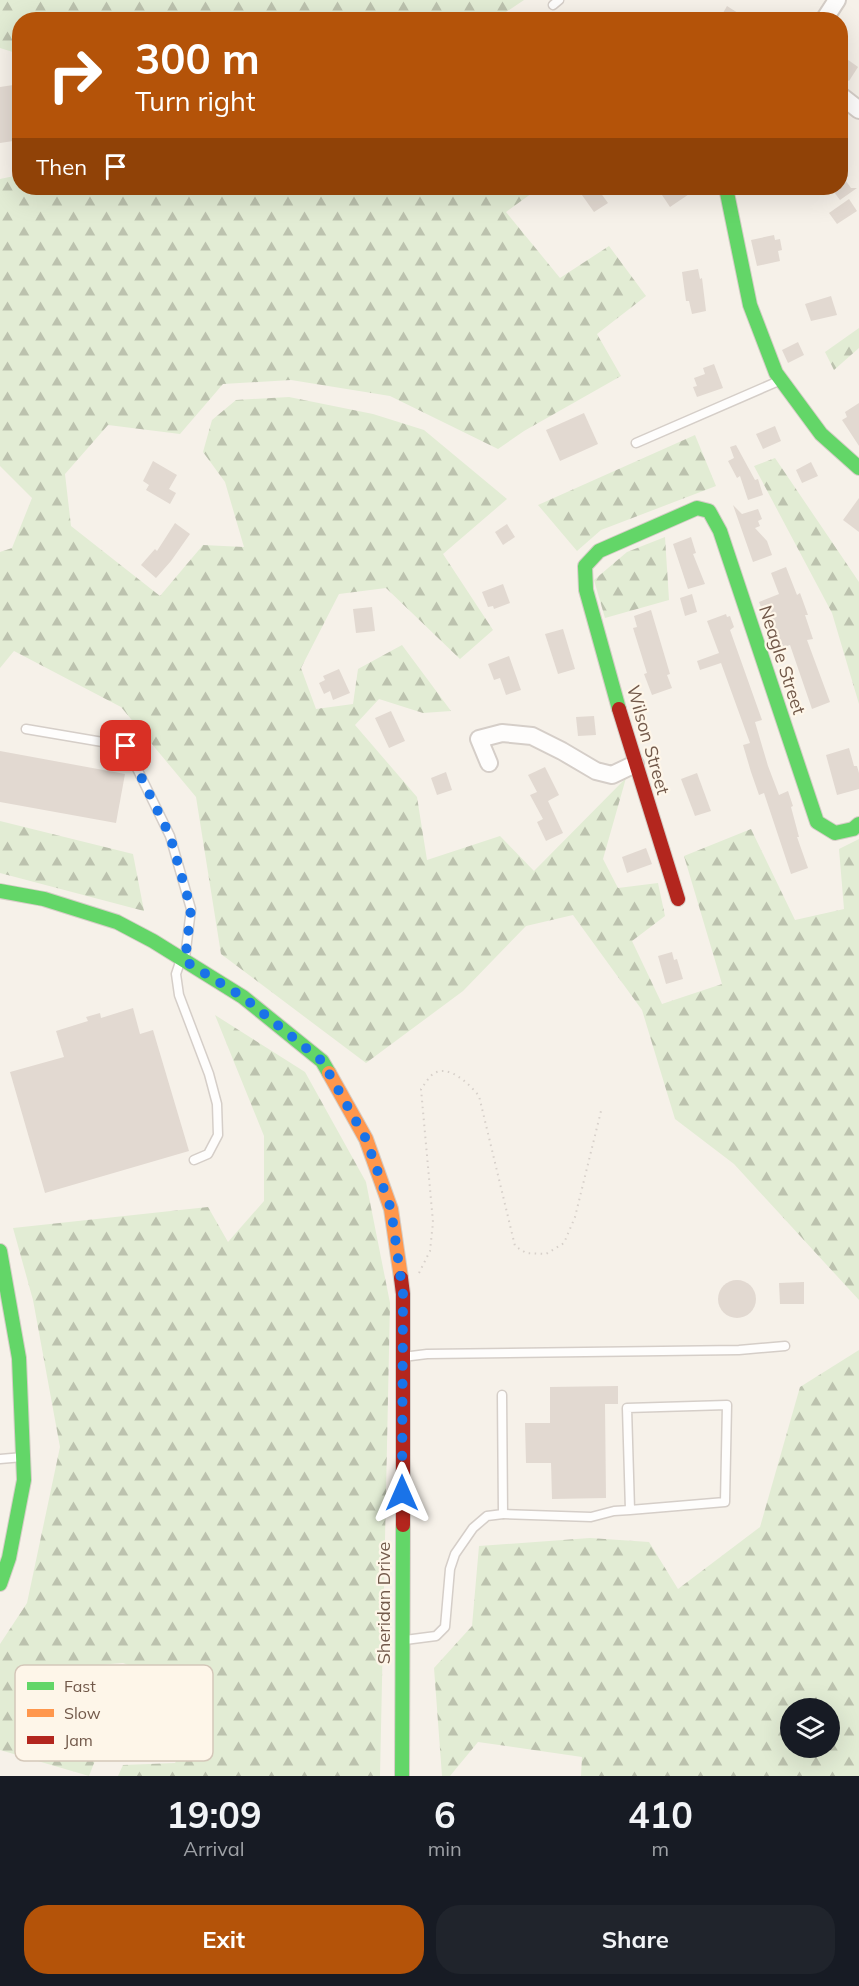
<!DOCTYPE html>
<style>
body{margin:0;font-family:Mulish,sans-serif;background:#20242c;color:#f1f3f6;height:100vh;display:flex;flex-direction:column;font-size:22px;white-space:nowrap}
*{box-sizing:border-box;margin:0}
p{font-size:20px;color:#9ea1a6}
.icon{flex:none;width:33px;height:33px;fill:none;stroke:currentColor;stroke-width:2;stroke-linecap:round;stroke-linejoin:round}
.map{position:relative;height:1776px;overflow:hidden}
.details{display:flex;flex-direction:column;background:#171b24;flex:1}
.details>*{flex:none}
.guide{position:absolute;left:12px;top:12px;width:836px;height:183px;border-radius:24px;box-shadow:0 6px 24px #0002;background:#b45309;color:#fff;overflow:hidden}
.controls{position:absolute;left:780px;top:1698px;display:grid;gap:12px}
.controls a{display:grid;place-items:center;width:60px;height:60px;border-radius:50%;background:#171b24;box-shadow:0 6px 24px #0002;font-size:30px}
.pin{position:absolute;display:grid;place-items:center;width:51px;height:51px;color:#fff;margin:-26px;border-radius:12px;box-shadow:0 3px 9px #0006}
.me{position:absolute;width:66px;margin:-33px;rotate:0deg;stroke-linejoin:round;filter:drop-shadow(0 0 4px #0008)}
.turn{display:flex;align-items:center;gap:21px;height:126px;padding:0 24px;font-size:27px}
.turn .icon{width:78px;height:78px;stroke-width:2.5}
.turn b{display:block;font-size:42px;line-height:51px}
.then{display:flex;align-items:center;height:57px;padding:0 24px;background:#0003;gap:12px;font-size:22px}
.eta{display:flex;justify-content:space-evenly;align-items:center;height:102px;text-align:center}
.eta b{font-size:36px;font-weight:700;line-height:42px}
.primary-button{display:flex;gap:12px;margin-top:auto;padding:12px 24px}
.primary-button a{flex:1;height:69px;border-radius:24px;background:#b45309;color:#fff;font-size:24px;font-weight:700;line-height:69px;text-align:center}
.primary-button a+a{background:#20242c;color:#f1f3f6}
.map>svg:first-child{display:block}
.forest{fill:url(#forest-firs);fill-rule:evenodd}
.building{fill:#e2d9d1}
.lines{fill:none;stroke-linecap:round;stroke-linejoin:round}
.lane-casing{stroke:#d5cec8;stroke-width:11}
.street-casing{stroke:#d5cec8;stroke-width:20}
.fast-casing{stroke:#d5cdc6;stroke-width:16}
.slow-casing{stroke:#d5cdc6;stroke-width:16}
.jam-casing{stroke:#d5cdc6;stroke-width:16}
.path{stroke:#d7d0ca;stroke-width:2;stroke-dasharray:1.5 4.5;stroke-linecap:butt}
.lane{stroke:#fefdfc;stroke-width:8}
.street{stroke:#fefdfc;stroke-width:16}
.fast{stroke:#63d668;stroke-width:14}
.slow{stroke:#ff974d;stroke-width:14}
.jam{stroke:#b3261e;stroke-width:14}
.route{stroke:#1a73e8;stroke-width:10;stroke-dasharray:0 18}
.labels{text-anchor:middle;stroke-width:4.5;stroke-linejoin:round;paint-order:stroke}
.street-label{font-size:18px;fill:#72594a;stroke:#fef6e9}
.key{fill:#fef6e9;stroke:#d4c7b9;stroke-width:1.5}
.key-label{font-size:16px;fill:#72594a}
</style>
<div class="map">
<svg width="859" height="1776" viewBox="0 0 859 1776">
<defs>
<pattern id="forest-firs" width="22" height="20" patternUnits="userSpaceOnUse" patternTransform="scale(1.5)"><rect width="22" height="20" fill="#e2ecd4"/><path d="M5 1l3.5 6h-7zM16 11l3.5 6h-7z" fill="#bcc2ae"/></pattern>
</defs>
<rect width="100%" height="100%" fill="#f6f1e9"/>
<g class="forest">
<path d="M0,0H524L494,20H20L19,54L0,48Z"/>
<path d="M19,175L20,188H539L506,212L560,278L609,246L646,296L597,334L621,376L524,431L498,449L390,396L291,380L223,384L180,434L108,425L65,474L71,526L160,596L203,545L244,547L225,482L203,452L212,420L236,400L289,397L373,414L424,430L507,499L443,554L493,630L460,659L386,588L339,594L301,668L316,709L353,704L358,669L402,645L451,711L423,713L379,699L355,725L417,797L427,860L500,836L534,871L626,778L603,859L618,888L658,883L665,916L632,941L662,1004L722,984L684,856L751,829L795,920L844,909L839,849L859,839V1300L734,1164L675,1119L642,1010L573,915L526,926L463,991L366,1063L221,954L196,797L121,707L14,651L0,668V552L12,548L32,498L0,466V179Z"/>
<path d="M859,328V348L834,370L825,352Z"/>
<path d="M695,435L716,486L601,530L577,551L538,505Z"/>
<path d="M775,458L859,582V704L832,613L754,466Z"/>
<path d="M665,537L669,600L605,618L594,580L627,552Z"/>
<path d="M0,821L133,854L144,911L0,873Z"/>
<path d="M215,1015L305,1072L366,1182L390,1303L380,1776H118L123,1765L175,1763L202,1719L184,1686L123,1663L47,1669L27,1726L96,1758L89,1776L0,1750V1644L27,1603L60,1447L33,1300L13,1228L208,1207L228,1242L264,1201V1136Z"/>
<path d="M859,1350V1776H581L582,1757L478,1742L450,1776H442L434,1668L472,1626L479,1546L590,1538L649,1542L678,1589L760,1527L800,1387ZM790,1708H830V1748H790Z"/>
</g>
<g class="building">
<path d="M727,6L749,20H719Z"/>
<path d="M840,54L858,67L849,81L840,75Z"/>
<path d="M20,84V140L0,143V87Z"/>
<path d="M840,173L851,188H857L840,200L831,188H840Z"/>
<path d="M577,188H597L608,203L594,212Z"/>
<path d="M668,188H698L670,207L660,192Z"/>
<path d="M849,199L857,211L837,224L829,213Z"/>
<path d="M774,235L775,240L780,239L782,250L778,251L780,261L757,266L751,240Z"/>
<path d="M698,269L700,279L702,278L706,311L692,314L689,301H686L682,272Z"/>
<path d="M831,296L837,315L811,321L805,304Z"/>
<path d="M798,342L804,355L788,363L782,350Z"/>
<path d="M714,364L723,388L697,397L693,387L697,386L694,378L705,374L703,368Z"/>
<path d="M859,403V446L842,420L847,417L845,412Z"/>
<path d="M584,413L598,444L560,461L546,430Z"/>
<path d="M775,426L781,441L763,449L756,434Z"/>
<path d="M736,445L755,480L758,479L763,495L748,500L740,476L737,478L728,461L734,458L730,447Z"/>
<path d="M153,461L177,475L169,489L176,493L170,504L146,490L149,485L143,481Z"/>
<path d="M811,462L818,476L802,483L796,470Z"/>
<path d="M859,498V532L843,520Z"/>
<path d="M733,505L742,514L758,509L762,519L758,521L760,526L755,528L767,541L772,555L753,562Z"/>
<path d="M175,523L190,534L171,561L156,578L141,565L155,549L157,551Z"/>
<path d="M507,524L515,537L503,545L495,532Z"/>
<path d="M691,537L696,553L693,554L705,584L688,589L673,544Z"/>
<path d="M786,567L797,595L800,593L808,615H805L813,639L807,640L830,702L812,709L790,645L778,649L768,616L765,617L759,602L779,594L771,573Z"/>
<path d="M503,584L510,603L494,609L493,606L488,607L482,592Z"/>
<path d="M692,594L697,612L685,616L680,598Z"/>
<path d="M372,607L375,631L356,633L353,609Z"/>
<path d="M651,610L670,674L667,675L672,688L652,695L644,674L647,673L633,628L637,627L634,616Z"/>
<path d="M726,614L727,617L730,616L734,627L730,630L762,720L755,722L768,766L779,795L788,791L793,806L791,807L799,837H797L808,868L791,874L764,793L759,795L751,772L743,745L750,743L721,663L700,670L697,661L719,653L707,621Z"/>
<path d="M563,629L575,669L558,674L545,634Z"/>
<path d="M509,656L521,690L506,695L500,678L494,680L488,664Z"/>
<path d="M339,669L350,693L333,700L330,691L324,694L319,683L325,680L323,676Z"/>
<path d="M391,711L405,741L389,748L375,718Z"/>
<path d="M594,716L596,735L578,736L576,717Z"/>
<path d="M849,748L854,766H857L859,773V789L837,795L826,755Z"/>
<path d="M0,751L125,774L116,823L0,802Z"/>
<path d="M545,767L559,795L548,801L563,833L546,841L537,822L543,819L530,795L537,792L528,775Z"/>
<path d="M446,772L452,790L437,795L431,778Z"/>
<path d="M697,773L711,811L695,816L681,779Z"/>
<path d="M646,848L652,864L627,873L622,857Z"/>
<path d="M672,952L674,960L677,959L683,979L666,984L658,956Z"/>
<path d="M133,1008L140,1034L153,1030L189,1151L45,1193L10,1072L64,1057L56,1031L88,1021L86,1017L100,1013L101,1018Z"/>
<circle cx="737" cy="1299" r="19"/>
<path d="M804,1282V1304H780L779,1283Z"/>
<path d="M618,1386V1404H605L606,1498L552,1499L551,1463H526L525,1423H550V1387Z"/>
</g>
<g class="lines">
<g class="lane-casing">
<g id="lane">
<path d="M553,5L559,0"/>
<path d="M636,443L781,380"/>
<path d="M26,729L126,746L170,836L191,909L185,958"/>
<path d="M181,959L176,974L179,995L209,1074L217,1104L218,1135L208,1154L194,1160"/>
<path d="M403,1357L427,1354L739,1350L785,1346"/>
<path d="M0,1459L23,1457"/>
<path d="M503,1514L591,1517L614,1511L630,1510L725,1502L727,1405L627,1408L630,1510"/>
<path d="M405,1640L436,1636L445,1627L450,1569L455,1554L473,1528L487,1516L503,1514L502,1395"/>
</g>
</g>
<g class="street-casing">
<g id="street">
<path d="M824,20L837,0"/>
<path d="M840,95L859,110"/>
<path d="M489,763L479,739L502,733L532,736L562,751L596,771L612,775L635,764"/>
</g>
</g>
<g class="fast-casing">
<g id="fast">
<path d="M726,188L750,305L776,373L821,434L859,468"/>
<path d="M619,709L586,590L585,566L599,551L697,508L709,511L720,531L817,822L835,833L853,829L859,824"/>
<path d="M0,891L44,899L117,922L153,941L243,997L322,1061L329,1073"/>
<path d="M0,1251L19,1358L24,1480L9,1558L0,1584"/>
<path d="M402,1776L403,1525"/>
</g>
</g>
<g class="slow-casing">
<path id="slow" d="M329,1073L366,1139L391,1209L401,1278"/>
</g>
<g class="jam-casing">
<g id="jam">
<path d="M619,709L678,899"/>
<path d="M401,1278L403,1294V1525"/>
</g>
</g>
<path class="path" d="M419,1273L430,1251L433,1222L421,1089C424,1085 429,1077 433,1074C449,1063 470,1085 479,1096L515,1246L526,1253L546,1254L564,1243L575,1217L601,1111"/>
<use href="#lane" class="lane"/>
<use href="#street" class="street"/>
<use href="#fast" class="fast"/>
<use href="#slow" class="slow"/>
<use href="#jam" class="jam"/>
</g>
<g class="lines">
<path class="route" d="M126,746L170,836L191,909L185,961L243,997L322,1061L366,1139L391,1209L403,1294L402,1493"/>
</g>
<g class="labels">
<g class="street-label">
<text transform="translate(782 660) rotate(72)" y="6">Neagle Street</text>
<text transform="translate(648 740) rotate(74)" y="6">Wilson Street</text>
<text transform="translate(384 1603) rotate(-90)" y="6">Sheridan Drive</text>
</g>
</g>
<rect x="15" y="1665" width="198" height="96" rx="9" class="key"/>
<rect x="27" y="1682" width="27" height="8" fill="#63d668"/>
<rect x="27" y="1709" width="27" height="8" fill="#ff974d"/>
<rect x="27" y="1736" width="27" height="8" fill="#b3261e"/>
<g class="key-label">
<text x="64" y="1692">Fast</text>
<text x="64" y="1719">Slow</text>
<text x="64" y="1746">Jam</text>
</g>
</svg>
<div class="controls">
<a><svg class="icon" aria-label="layers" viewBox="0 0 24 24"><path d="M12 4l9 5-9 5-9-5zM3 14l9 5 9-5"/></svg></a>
</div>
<div class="pin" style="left:126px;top:746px;background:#d93025"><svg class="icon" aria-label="arrive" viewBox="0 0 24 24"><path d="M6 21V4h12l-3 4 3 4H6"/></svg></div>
<svg class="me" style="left:402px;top:1493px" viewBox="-20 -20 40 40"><path d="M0-17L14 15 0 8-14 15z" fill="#1a73e8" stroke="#fff" stroke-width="4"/></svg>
<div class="guide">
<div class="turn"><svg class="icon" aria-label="right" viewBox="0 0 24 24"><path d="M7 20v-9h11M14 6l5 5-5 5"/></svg><div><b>300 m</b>Turn right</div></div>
<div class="then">Then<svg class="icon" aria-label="arrive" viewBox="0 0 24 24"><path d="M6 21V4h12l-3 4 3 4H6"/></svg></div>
</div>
</div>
<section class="details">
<div class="eta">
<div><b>19:09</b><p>Arrival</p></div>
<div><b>6</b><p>min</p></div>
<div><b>410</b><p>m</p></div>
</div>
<div class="primary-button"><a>Exit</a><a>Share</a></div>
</section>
